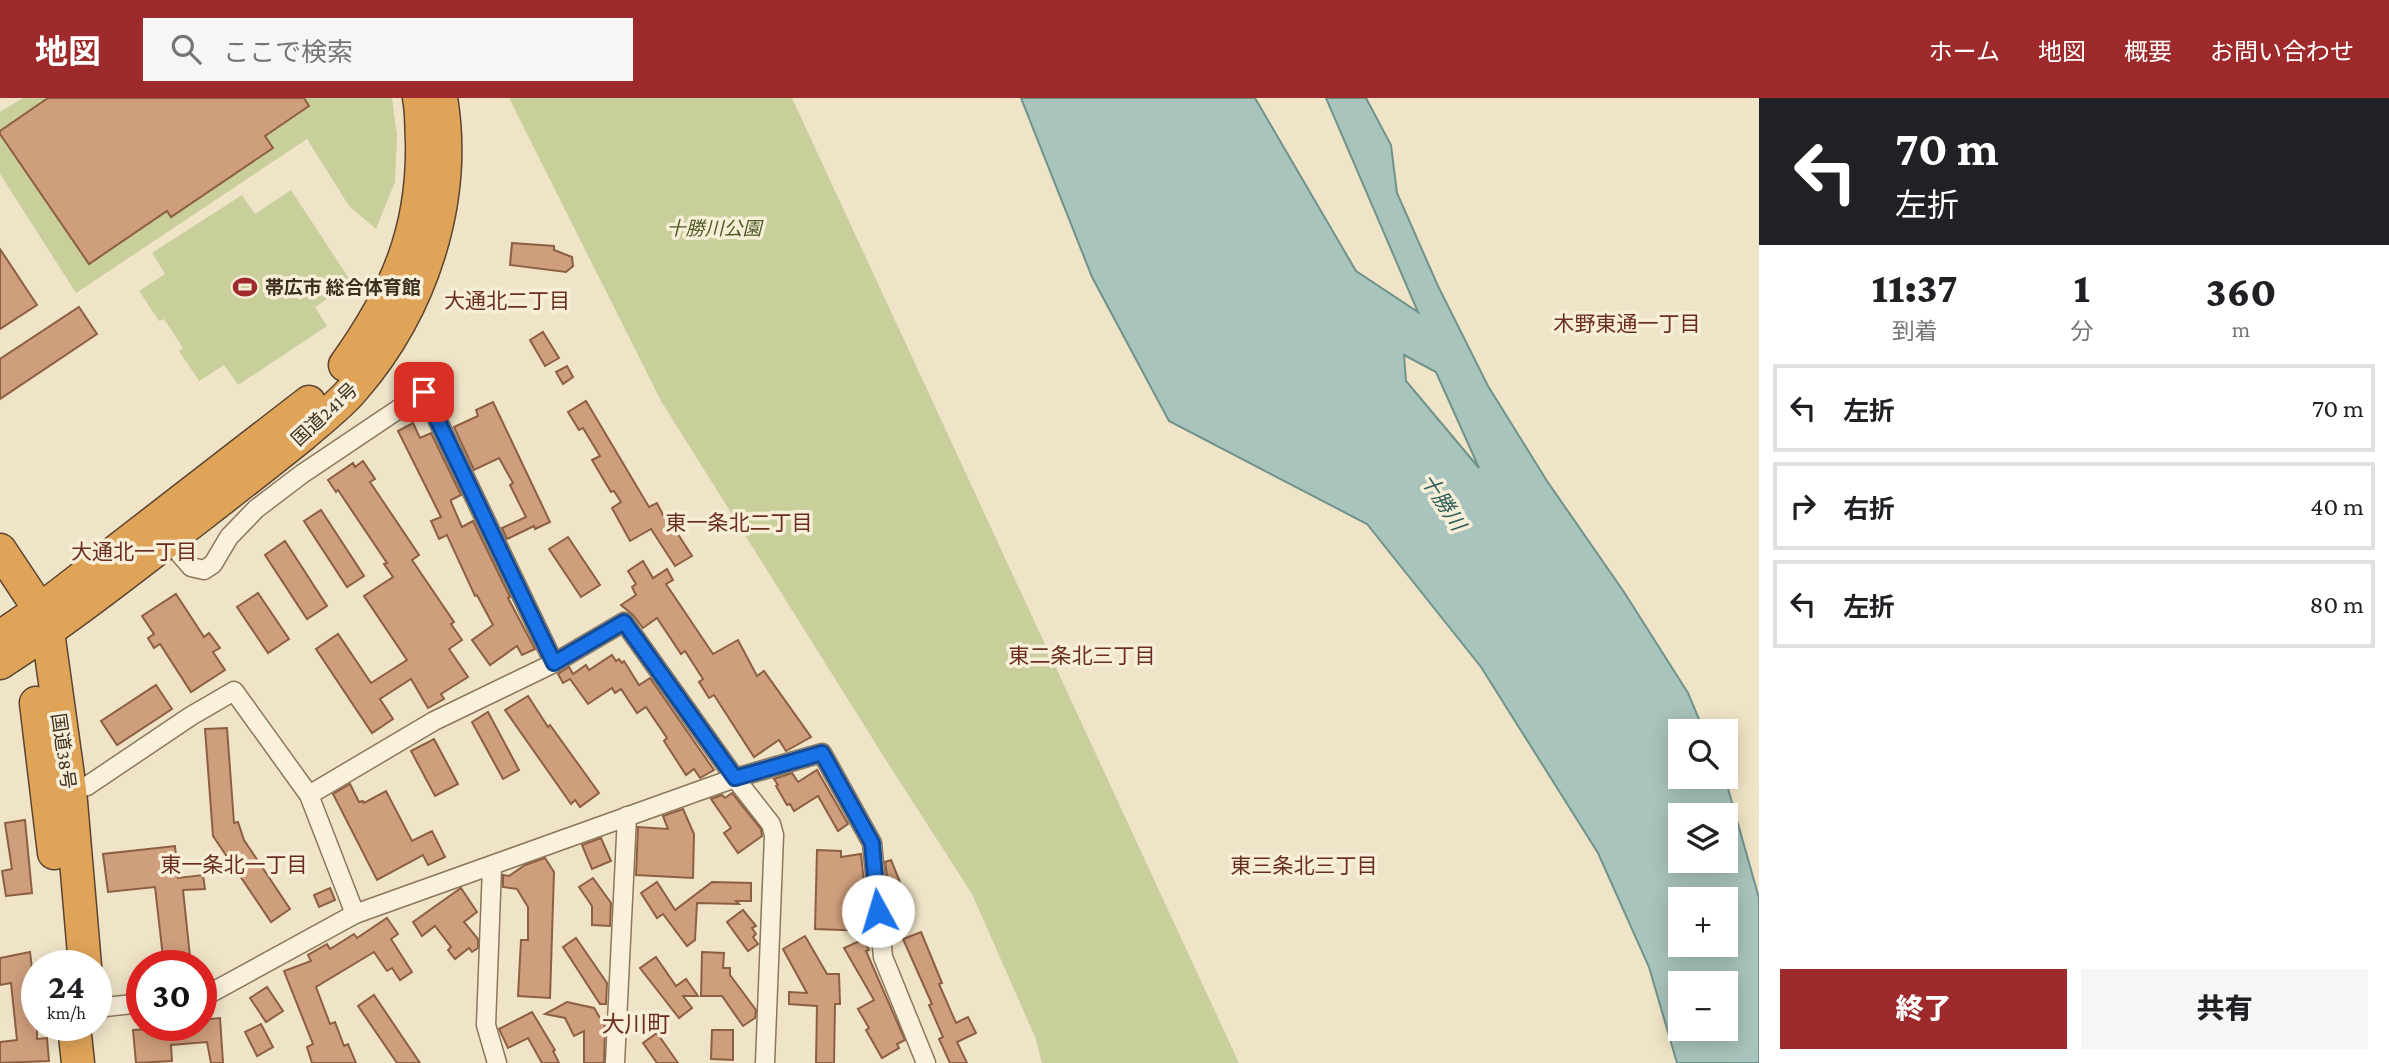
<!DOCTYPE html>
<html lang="ja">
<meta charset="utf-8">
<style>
body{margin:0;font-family:"Crimson Pro","Noto Sans JP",serif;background:#f6f6f6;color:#202124;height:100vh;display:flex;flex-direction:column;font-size:26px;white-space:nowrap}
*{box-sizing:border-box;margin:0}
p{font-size:23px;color:#757577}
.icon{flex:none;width:38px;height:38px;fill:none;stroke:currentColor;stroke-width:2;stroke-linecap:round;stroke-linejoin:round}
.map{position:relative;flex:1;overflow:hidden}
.sheet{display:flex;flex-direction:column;background:#fff;width:630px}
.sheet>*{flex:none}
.guide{background:#202124;color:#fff;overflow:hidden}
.buttons{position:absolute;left:1668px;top:621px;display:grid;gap:14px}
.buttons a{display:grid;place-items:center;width:70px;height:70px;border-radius:0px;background:#fff;box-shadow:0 4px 18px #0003;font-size:35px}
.speed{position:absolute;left:21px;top:852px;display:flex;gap:14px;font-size:35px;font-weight:700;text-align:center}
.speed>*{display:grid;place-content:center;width:91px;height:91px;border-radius:50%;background:#fff;box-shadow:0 4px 18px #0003;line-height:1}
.speed small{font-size:18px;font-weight:400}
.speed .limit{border:10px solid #d22;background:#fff;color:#111}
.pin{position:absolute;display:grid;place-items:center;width:60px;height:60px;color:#fff;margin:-30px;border-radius:14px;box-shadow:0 4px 10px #0006}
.me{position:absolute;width:77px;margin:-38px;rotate:354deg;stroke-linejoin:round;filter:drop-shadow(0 0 5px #0008)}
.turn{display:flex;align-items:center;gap:24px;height:147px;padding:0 21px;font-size:32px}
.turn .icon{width:91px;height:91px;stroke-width:2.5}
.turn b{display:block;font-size:49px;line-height:60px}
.eta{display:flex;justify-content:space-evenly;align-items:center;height:119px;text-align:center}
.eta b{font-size:42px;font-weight:800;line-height:49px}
.action{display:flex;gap:14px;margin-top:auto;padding:14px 21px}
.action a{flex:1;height:80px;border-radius:0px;background:#9e2a2b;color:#fff;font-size:28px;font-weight:800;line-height:80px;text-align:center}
.action a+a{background:#f6f6f6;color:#202124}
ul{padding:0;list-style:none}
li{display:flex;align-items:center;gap:21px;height:88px;margin:0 14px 10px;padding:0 7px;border:4px solid #e0e0e0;border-radius:0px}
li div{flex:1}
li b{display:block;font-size:26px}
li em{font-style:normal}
header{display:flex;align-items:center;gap:42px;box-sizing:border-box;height:98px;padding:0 35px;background:#9e2a2b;color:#fff}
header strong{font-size:33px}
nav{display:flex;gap:38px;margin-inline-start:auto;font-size:24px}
.search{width:490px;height:63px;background:#f6f6f6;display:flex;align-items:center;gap:18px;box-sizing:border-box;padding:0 24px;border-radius:0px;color:#757577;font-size:26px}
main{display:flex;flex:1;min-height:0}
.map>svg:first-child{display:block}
.green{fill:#c9cf9b}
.water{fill:#a9c4bc;stroke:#6f938a;stroke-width:2;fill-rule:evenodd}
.building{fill:#cf9f7d;stroke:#8d5f41;stroke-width:2}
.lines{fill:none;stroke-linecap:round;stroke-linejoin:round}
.street-casing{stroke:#8d765c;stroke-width:21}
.highway-casing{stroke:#5b4430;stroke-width:35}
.street{stroke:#faf1dc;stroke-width:18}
.highway{stroke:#e0a458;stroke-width:32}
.route-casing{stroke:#114b97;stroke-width:18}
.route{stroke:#1a73e8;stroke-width:12}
.labels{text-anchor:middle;stroke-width:7;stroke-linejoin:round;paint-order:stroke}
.park-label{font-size:19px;font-style:italic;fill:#4d5a26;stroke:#f7eed8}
.poi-label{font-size:19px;font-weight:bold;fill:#3d2e20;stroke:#f7eed8;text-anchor:start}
.street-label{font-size:19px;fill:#3d2e20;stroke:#f7eed8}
.neighbourhood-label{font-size:21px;fill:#6b2e1e;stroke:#f7eed8}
.water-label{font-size:21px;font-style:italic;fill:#2f5d5a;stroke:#f7eed8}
.quarter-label{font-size:23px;fill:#6b2e1e;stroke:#f7eed8}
</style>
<header>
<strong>地図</strong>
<div class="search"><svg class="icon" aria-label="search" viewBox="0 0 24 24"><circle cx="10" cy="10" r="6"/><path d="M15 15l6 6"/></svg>ここで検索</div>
<nav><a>ホーム</a><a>地図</a><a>概要</a><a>お問い合わせ</a></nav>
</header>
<main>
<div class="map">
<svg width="1759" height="965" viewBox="0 0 1759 965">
<rect width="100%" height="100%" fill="#f0e4c8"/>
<g class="green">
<path d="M23,0H392L397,38L395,84L376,131L349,108L307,41L76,195L0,76V14Z"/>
<path d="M509,0H792L1239,965H1042L1035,939L972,796L889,667L661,303Z"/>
<path d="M291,92L352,185L315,209L327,228L238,287L224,267L199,283L179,253L183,250L164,221L159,223L139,193L165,176L152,155L242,97L255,116Z"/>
</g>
<path class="water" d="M1021,0H1255L1356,173L1418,214L1326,0H1366L1391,47L1397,95L1438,188L1488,288L1547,383L1624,494L1688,595L1704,633L1680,634V679H1723L1727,687L1759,800V965H1677L1649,869L1598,755L1481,569L1367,426L1169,323L1092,179ZM1404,257L1436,274L1479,370L1406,283ZM1680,718H1726V763H1680ZM1680,802H1726V847H1680ZM1680,886H1726V931H1680Z"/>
<g class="building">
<path d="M48,0H304L309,8L265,38L273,50L171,119L167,113L89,166L0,36V33Z"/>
<path d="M512,145L554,148V152L572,159L573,168L566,174L510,167Z"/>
<path d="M0,151L37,207L0,231Z"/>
<path d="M79,209L97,236L0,301V261Z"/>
<path d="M543,234L559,260L545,268L530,242Z"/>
<path d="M567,268L573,279L563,286L556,274Z"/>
<path d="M586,303L649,409L657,405L663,417L667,415L674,426L672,427L692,458L675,468L651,431L630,443L612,410L621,404L614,393L611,394L592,362L600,358L583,330L579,332L568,314Z"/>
<path d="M493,304L550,424L535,431L534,428L507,441L502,430L526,419L510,387L513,385L499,360L474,372L454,329L478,318L476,312Z"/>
<path d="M413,325L420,340L431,335L461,397L451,402V404L462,429L473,423L510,499L508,500L535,551L522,557L517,548L490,567L472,542L493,527L477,497L475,498L447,437L439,441L431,423L441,419L398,333Z"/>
<path d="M363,363L375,381L370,384L419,457L412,462L454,524L451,526L462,542L449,551L468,579L441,596L444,601L428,610L411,581L380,601L393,621L372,635L316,551L338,536L371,585L407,562L364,498L393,479L384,466L387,465L338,392L336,394L328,382L353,365L355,369Z"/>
<path d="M321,412L364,478L347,489L304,423Z"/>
<path d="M568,439L600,487L581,499L549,451Z"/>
<path d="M285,443L327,508L307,521L265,457Z"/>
<path d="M643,463L653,480L667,471L673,482L666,486L713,556L738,542L757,578L764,573L811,639L786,653L779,642L754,659L714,597L709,600L699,584L703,581L685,553L681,556L657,520L643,530L633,517L621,507L636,497L632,489L636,486L628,473Z"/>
<path d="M258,495L289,541L268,555L237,509Z"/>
<path d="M176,496L204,539L209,535L220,550L213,554L225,572L191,594L160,546L154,550L148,540L154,536L142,518Z"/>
<path d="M612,557L616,563L619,561L622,565L624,563L639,587L650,580L714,672L700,680L694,671L686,677L664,643L667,640L646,609L637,615L621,591L615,595L612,590L588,606L570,581L563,585L558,576L569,569L573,576L586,567L589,572Z"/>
<path d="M156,587L172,611L117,647L101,623Z"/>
<path d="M528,598L548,629L550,627L599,695L580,709L575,702L571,706L505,612Z"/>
<path d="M488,614L519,672L503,681L472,624Z"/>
<path d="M227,630L234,725L238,724L244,742L290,811L271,824L213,738L205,631Z"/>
<path d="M434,641L458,686L435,698L411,653Z"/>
<path d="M817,672L848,726L838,733L818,698L794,713L790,706L787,707L776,688L778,687L774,681L792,675L798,684Z"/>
<path d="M350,686L359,704L363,703L364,705L386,693L412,743L432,733L445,759L428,767L423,757L377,782L333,696Z"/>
<path d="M732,695L761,731L762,738L738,755L724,735L731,730L711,701L722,697L725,700Z"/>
<path d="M683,711L694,736L693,780L636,777L638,729L668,731L663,718Z"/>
<path d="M25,722L32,795L6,798L2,773L12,771L5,725Z"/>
<path d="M601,740L611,763L592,771L582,747Z"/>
<path d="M175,748L178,780L203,777L205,791L183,792L191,868H164L155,789L108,794L103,756Z"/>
<path d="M817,752L841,753V759L861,756L869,833L815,831Z"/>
<path d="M545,760L554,774L550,900L518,898L521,842H528V809L517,791L503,789V777L509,778L525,767Z"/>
<path d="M891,762L906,799L891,805L885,764Z"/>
<path d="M593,780L611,805L610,828L592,827V808L579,789Z"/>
<path d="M657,784L675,812L712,784L751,785V803H736L739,806L697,805L695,842L687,848L663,816L657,820L641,795Z"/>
<path d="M330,790L335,802L319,809L314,797Z"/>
<path d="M461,790L477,814L464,824L478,841V850L472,854L469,850L455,861L448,852L451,849L435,828L422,838L413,824Z"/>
<path d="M743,812L756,828L752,830L756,836L753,839L758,846L748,853L727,824Z"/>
<path d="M387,820L398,836L391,841L412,874L400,882L392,870L387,873L374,854L316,889L330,926L335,924L344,948L348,946L356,965H312L307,949L313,946L284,873L311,863L308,857L327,846L330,851L354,836L357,840Z"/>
<path d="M921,834L942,885L939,886L956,925L968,919L976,935L957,944L967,965H950L939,941L943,939L929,907L932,906L903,841Z"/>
<path d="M805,838L827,876H839L840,906H835L834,965H816L817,908L789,906V894L807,895L783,851Z"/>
<path d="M576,840L607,885L606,906H600L563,849Z"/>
<path d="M864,841L869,852L866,853L905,942L897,946L899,950L882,960L866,932L869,930L858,911L874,902L844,850Z"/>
<path d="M30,854L37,912V941L47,940L49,963L0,965V944L17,942L11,885L0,887V860Z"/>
<path d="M702,854L724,855L723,870H730V877L756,912L755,920L743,928L722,898H701Z"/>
<path d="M656,859L676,888L686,881L698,898H683L692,910L679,920L640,870Z"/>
<path d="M267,889L283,913L266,924L250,900Z"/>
<path d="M374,897L403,940L420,965H397L358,908Z"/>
<path d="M567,904L594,910L605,928L604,965H584V933L574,938L565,920L545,916Z"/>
<path d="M532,914L555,952L553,953L559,965H542L528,940L508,950L499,931Z"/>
<path d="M220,920L223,965H211L207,944L171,947L172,963L136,965L133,932L201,928V922Z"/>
<path d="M261,926L273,949L257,958L245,934Z"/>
<path d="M712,932H733V962L711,961Z"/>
<path d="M657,935L678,965H657L643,945Z"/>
</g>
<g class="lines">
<g class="street-casing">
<g id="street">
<path d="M168,442L191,469L204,472L213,466L229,439L256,411L302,376L424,294L554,565"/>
<path d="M70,692L87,688L191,618L234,593L309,697L355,816"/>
<path d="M309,697L434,623L554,565L624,524L735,680L771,726L774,737L765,965"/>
<path d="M492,769L486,927L497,965"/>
<path d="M201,898L207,897L355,816L735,680L822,655L872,745L883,859L926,965"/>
<path d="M96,910L142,905"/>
<path d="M615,965L627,718"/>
</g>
</g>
<g class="highway-casing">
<g id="highway">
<path d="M345,267C396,196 424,132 422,43C421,29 422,14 419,0"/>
<path d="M0,452L40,512L48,534L70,692L85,868"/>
<path d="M0,539L40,512L309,304"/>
<path d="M0,565C68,521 131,471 196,421C232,393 268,365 304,336C321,321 340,307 354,290C422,211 458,103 441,0"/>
<path d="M36,605L54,755"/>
<path d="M74,928L78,965"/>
</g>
</g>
<use href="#street" class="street"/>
<use href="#highway" class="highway"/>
</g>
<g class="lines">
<g class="route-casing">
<path id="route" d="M424,294L554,565L624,524L735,680L822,655L872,745L878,813"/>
</g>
<use href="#route" class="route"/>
</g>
<defs>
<g id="stadium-bare" transform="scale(1.89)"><path d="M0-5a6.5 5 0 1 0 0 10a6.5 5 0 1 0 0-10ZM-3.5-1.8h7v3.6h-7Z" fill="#9e2a2b" stroke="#f7eed8" stroke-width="2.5" paint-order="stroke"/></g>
</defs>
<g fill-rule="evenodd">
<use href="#stadium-bare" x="245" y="189"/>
</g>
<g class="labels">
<g class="park-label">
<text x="714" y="137">十勝川公園</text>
</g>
<g class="poi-label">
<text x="265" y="196">帯広市 総合体育館</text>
</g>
<g class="street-label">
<text transform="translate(324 316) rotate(-43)" y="7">国道241号</text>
<text transform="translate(64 653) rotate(82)" y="7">国道38号</text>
</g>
<g class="neighbourhood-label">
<text x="507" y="210">大通北二丁目</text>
<text x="1627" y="233">木野東通一丁目</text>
<text x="739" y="432">東一条北二丁目</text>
<text x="134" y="461">大通北一丁目</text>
<text x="1082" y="565">東二条北三丁目</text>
<text x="234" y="774">東一条北一丁目</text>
<text x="1304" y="775">東三条北三丁目</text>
</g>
<g class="water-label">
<text transform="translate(1443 404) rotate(57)" y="7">十勝川</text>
</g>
<g class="quarter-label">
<text x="636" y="934">大川町</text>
</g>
</g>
</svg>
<div class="buttons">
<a><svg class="icon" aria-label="search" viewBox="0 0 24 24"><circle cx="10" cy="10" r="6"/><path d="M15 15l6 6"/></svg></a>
<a><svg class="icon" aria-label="layers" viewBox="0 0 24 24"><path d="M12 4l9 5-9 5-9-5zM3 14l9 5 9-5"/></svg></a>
<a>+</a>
<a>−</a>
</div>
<div class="speed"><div>24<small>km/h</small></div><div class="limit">30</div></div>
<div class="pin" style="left:424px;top:294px;background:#d93025"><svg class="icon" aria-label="arrive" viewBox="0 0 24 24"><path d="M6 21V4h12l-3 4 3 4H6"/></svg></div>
<svg class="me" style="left:878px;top:813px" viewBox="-20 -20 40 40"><circle r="19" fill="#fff"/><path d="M0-13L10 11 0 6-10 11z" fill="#1a73e8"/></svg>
</div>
<section class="sheet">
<div class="guide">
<div class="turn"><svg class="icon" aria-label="left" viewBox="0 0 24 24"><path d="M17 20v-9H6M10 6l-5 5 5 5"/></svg><div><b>70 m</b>左折</div></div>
</div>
<div class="eta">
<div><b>11:37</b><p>到着</p></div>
<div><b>1</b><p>分</p></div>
<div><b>360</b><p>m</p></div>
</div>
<ul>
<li><svg class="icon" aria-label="left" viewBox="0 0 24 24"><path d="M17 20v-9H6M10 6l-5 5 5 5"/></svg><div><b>左折</b></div><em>70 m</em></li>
<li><svg class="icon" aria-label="right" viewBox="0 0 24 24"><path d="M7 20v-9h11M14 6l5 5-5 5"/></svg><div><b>右折</b></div><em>40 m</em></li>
<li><svg class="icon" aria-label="left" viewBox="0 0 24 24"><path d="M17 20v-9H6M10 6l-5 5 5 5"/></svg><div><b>左折</b></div><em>80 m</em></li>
</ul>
<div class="action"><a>終了</a><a>共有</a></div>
</section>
</main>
